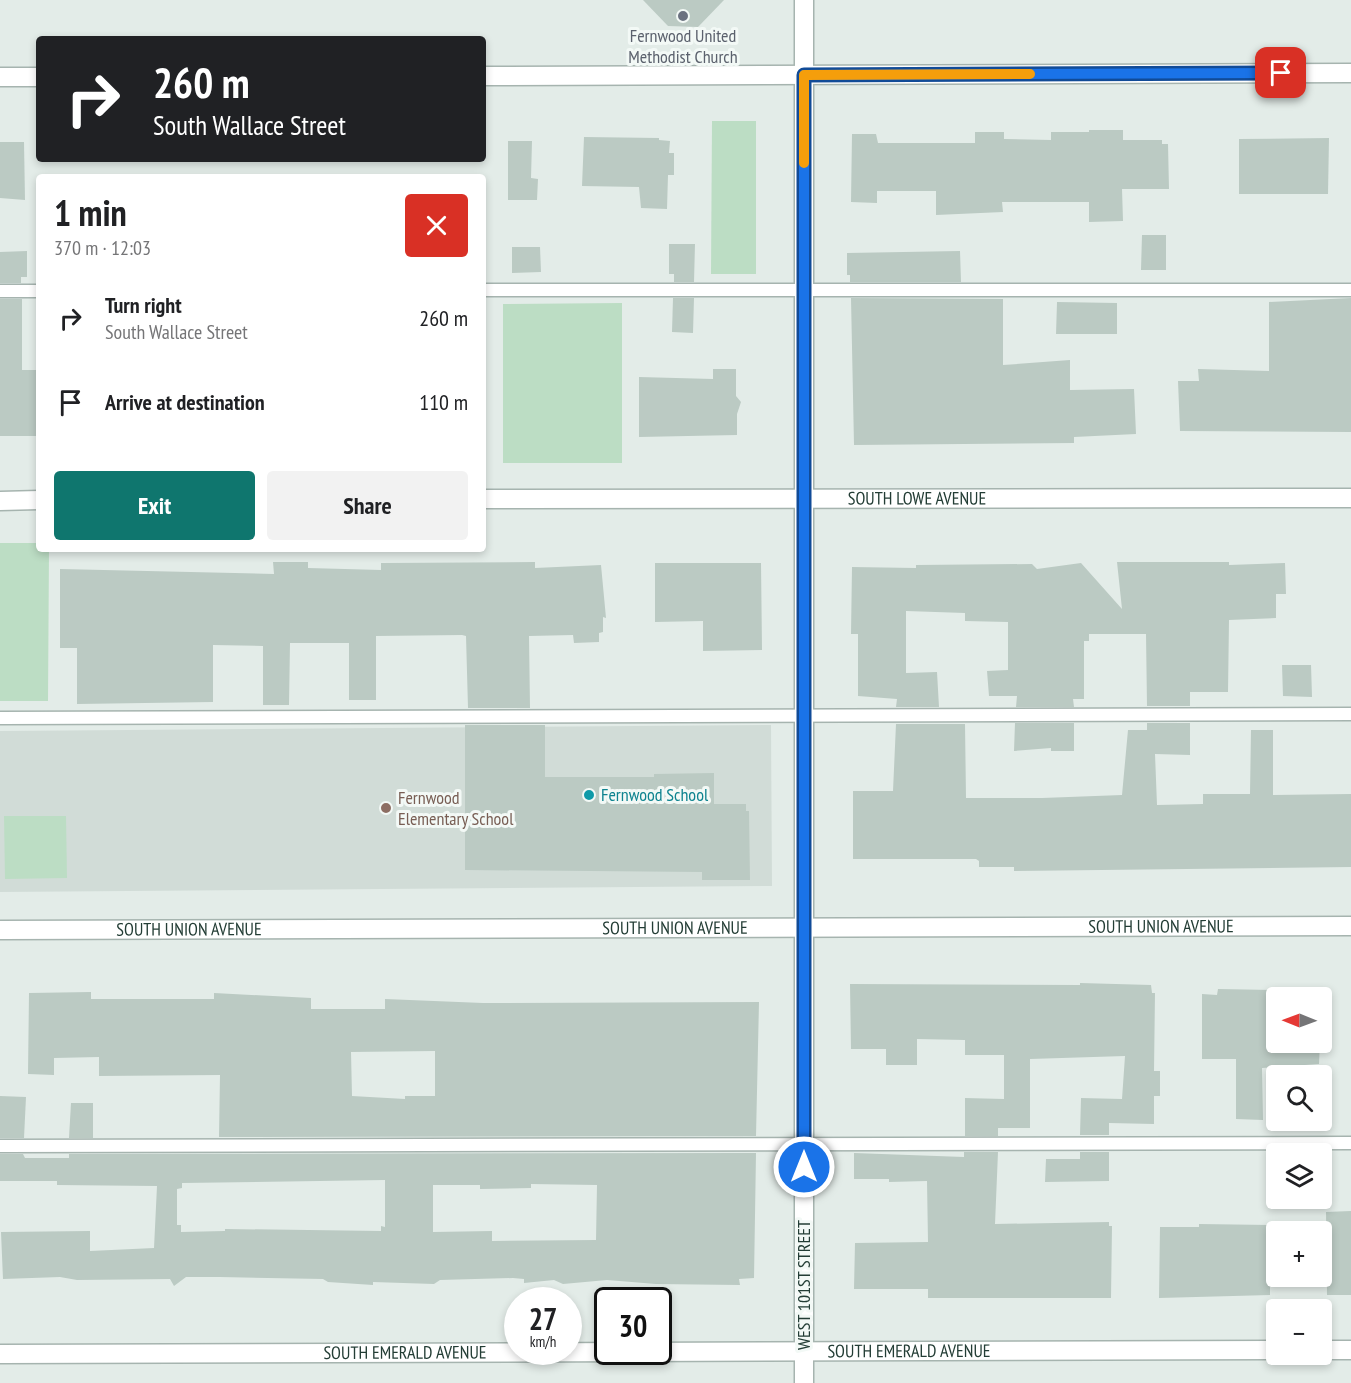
<!DOCTYPE html>
<meta charset="utf-8">
<style>
body{margin:0;font-family:"PT Sans Narrow",sans-serif;background:#f2f2f2;color:#202124;height:100vh;display:flex;flex-direction:column;font-size:22px;white-space:nowrap}
*{box-sizing:border-box;margin:0}
p{font-size:20px;color:#757577}
.icon{flex:none;width:33px;height:33px;fill:none;stroke:currentColor;stroke-width:2;stroke-linecap:round;stroke-linejoin:round}
.map{position:relative;flex:1;overflow:hidden}
.drawer{position:absolute;left:36px;top:174px;width:450px;height:378px;display:flex;flex-direction:column;background:#fff;border-radius:6px;box-shadow:0 3px 9px #0003}
.drawer>*{flex:none}
.hud{position:absolute;left:36px;top:36px;width:450px;height:126px;border-radius:6px;box-shadow:0 3px 9px #0003;background:#202124;color:#fff;overflow:hidden}
.needle{width:39px;rotate:271deg}
.buttons{position:absolute;left:1266px;top:987px;display:grid;gap:12px}
.buttons a{display:grid;place-items:center;width:66px;height:66px;border-radius:6px;background:#fff;box-shadow:0 3px 9px #0003;font-size:30px}
.speed{position:absolute;left:504px;top:1287px;display:flex;gap:12px;font-size:30px;font-weight:700;text-align:center}
.speed>*{display:grid;place-content:center;width:78px;height:78px;border-radius:50%;background:#fff;box-shadow:0 3px 9px #0003;line-height:1}
.speed small{font-size:15px;font-weight:400}
.speed .limit{border:3px solid #111;border-radius:9px;background:#fff;color:#111}
.pin{position:absolute;display:grid;place-items:center;width:51px;height:51px;color:#fff;margin:-26px;border-radius:12px;box-shadow:0 3px 9px #0006}
.me{position:absolute;width:66px;margin:-33px;rotate:0deg;stroke-linejoin:round;filter:drop-shadow(0 0 4px #0008)}
.turn{display:flex;align-items:center;gap:21px;height:126px;padding:0 18px;font-size:27px}
.turn .icon{width:78px;height:78px;stroke-width:2.5}
.turn b{display:block;font-size:42px;line-height:51px}
.round{display:grid;place-items:center;flex:none;width:63px;height:63px;border-radius:6px;background:#f2f2f2}
.summary{display:flex;align-items:center;justify-content:space-between;height:102px;padding:0 18px}
h1{font-size:36px;font-weight:800;line-height:45px}
.cta{display:flex;gap:12px;margin-top:auto;padding:12px 18px}
.cta a{flex:1;height:69px;border-radius:6px;background:#0f766e;color:#fff;font-size:24px;font-weight:800;line-height:69px;text-align:center}
.cta a+a{background:#f2f2f2;color:#202124}
ul{padding:0;list-style:none}
li{display:flex;align-items:center;gap:18px;height:84px;padding:0 18px}
li div{flex:1}
li b{display:block;font-size:22px}
li em{font-style:normal}
.map>svg:first-child{display:block}
.built{fill:#d1dcd7}
.green{fill:#bcddc4}
.building{fill:#bbcac3;fill-rule:evenodd}
.lines{fill:none;stroke-linecap:round;stroke-linejoin:round}
.service-casing{stroke:#a6b4af;stroke-width:15}
.minor-casing{stroke:#a6b4af;stroke-width:21}
.service{stroke:#fff;stroke-width:12}
.minor{stroke:#fff;stroke-width:18}
.route-casing{stroke:#114b97;stroke-width:15}
.route{stroke:#1a73e8;stroke-width:10}
.slow{stroke:#f59e0b;stroke-width:10}
.worship-dot{fill:#6b7280;stroke:#f3f9f6;stroke-width:2}
.culture-dot{fill:#0f9aa8;stroke:#f3f9f6;stroke-width:2}
.education-dot{fill:#8d6e63;stroke:#f3f9f6;stroke-width:2}
.labels{text-anchor:middle;stroke-width:6;stroke-linejoin:round;paint-order:stroke}
.worship-label{font-size:18px;fill:#5b616d;stroke:#f3f9f6}
.street-label{font-size:18px;fill:#233d35;stroke:#f3f9f6}
.culture-label{font-size:18px;fill:#0d838f;stroke:#f3f9f6;text-anchor:start}
.education-label{font-size:18px;fill:#785e54;stroke:#f3f9f6;text-anchor:start}
</style>
<div class="map">
<svg width="1351" height="1383" viewBox="0 0 1351 1383">
<rect width="100%" height="100%" fill="#e3ece8"/>
<path class="built" d="M771,725L772,886L0,892V731Z"/>
<g class="green">
<path d="M712,121H756V274H711Z"/>
<path d="M622,303V463H503V304Z"/>
<path d="M0,543H39V549H49L48,701H0Z"/>
<path d="M4,816H66L67,878L5,879Z"/>
</g>
<g class="building">
<path d="M643,0H724L698,27L668,26Z"/>
<path d="M1089,130H1123V140H1162V144H1168L1169,189H1122L1123,221L1089,222V202H1002L1003,212L936,215V191H877V203L851,202L852,134H876L878,143H975V132H1004V139L1051,140V132H1089Z"/>
<path d="M584,137L659,138V140L670,141L669,153H674V175H668L667,209L641,208L639,187L582,186Z"/>
<path d="M1329,138L1328,194H1239V139Z"/>
<path d="M508,141H532L531,178L538,179L537,200H508Z"/>
<path d="M0,142H24L25,200L0,198Z"/>
<path d="M1142,235H1166V270H1141Z"/>
<path d="M669,244H695L694,282H674V274H669Z"/>
<path d="M512,247H540L541,272L512,273Z"/>
<path d="M27,251V277H21V283H0V252Z"/>
<path d="M960,251L961,282H850V275H847V253Z"/>
<path d="M673,298H694L693,333L672,332Z"/>
<path d="M851,298L1003,299V365L1070,360V390L1134,389L1136,434L1074,437V443L854,445Z"/>
<path d="M1351,298V432L1180,431L1178,381H1199L1198,369L1269,371V302Z"/>
<path d="M0,299H22V370H39V436H0Z"/>
<path d="M1057,302L1117,303V334H1056Z"/>
<path d="M713,369H736V396L741,402L737,414V435L639,437V377L713,379Z"/>
<path d="M273,562H308V568L381,570V563L535,562V568L601,565L606,618L603,617V632L599,633V642L574,643L573,635L529,636L530,708H468L466,636L462,635L376,636V700H349V643H290L289,705H263V646L213,645V702L77,704V648H60V569L274,574Z"/>
<path d="M1117,562H1229V565L1285,563L1286,594H1276V618L1229,620L1228,692H1190V706H1147L1146,634H1089V641H1084V699H1073L1074,707H1016L1017,696H989L987,671L1008,670V622L965,621V613L906,611V673L937,672L939,707H896L897,699L858,696V634H851L852,567L916,568V565L1032,564L1037,569L1081,563L1122,609Z"/>
<path d="M655,563H761L762,650L703,651V621L655,622Z"/>
<path d="M1282,665H1311L1312,697L1283,696Z"/>
<path d="M1015,723H1074V751H1051V748L1014,751Z"/>
<path d="M1147,723H1190V755L1155,754L1157,805L1203,804V794H1250L1251,730H1273V795L1351,794V867L1014,871V867H979V861L976,859H853V791H893L896,724H965L966,798H1042L1122,795L1128,730H1147Z"/>
<path d="M465,725H545V777H654V774L714,773V804H746V811H749L750,880H702V872L465,870Z"/>
<path d="M1080,983L1151,985L1152,993H1155L1154,1071H1160V1096H1154V1124L1109,1123V1135H1080L1081,1098L1122,1099L1125,1056L1030,1059V1128H998V1136H965V1098L1004,1099V1055H965V1040L917,1039V1065H886V1049H851L850,984L1080,985Z"/>
<path d="M1218,989L1276,990V1042H1320L1319,1064L1262,1068L1263,1120L1236,1119V1059H1202V994L1217,995Z"/>
<path d="M91,992V999H214V993L311,998V1009H385V999L483,1003L759,1002L756,1136L219,1137L220,1075L99,1076V1057L54,1058V1075L28,1074L29,993ZM435,1051V1096H405V1099L352,1096L351,1052Z"/>
<path d="M0,1096L26,1097L24,1138H0Z"/>
<path d="M71,1103H93V1138H69Z"/>
<path d="M964,1152H998L995,1224L1109,1222V1226H1112L1111,1298H928V1289H854L855,1243L928,1242L927,1181L889,1182V1179H854V1153L964,1157Z"/>
<path d="M1080,1152H1109V1181L1045,1182L1046,1159H1080Z"/>
<path d="M756,1153L754,1278L739,1279L740,1285L656,1284L607,1280L563,1284L554,1280L524,1283V1279L513,1278L440,1280L434,1284L373,1282V1285L328,1282L323,1279L220,1277H186L174,1286L170,1279L77,1280L60,1277L3,1279L1,1232L90,1231V1251L154,1248L157,1186L57,1185V1181H0V1154H23L25,1158H69V1154ZM385,1180V1227L381,1226V1231L225,1229V1231L181,1232V1225H177V1189L182,1188V1183ZM531,1184L597,1185L596,1240L492,1241V1231L433,1232V1185H480V1189L531,1188Z"/>
<path d="M1351,1211V1295H1327L1326,1212Z"/>
<path d="M1199,1224L1270,1225V1295L1159,1298L1160,1227H1199Z"/>
</g>
<g class="lines">
<g class="service-casing">
<g id="service">
<path d="M483,290H1351"/>
<path d="M0,291H39"/>
<path d="M0,718L1351,714"/>
<path d="M0,1146L1351,1143"/>
</g>
</g>
<g class="minor-casing">
<g id="minor">
<path d="M804,0V1383"/>
<path d="M483,76L1351,73"/>
<path d="M0,77H39"/>
<path id="s1" d="M483,499L1351,498"/>
<path d="M0,501L39,500"/>
<path id="s2" d="M0,930L1351,926"/>
<path d="M1322,1350H1351"/>
<path id="s3" d="M0,1354L1276,1350"/>
</g>
</g>
<use href="#service" class="service"/>
<use href="#minor" class="minor"/>
</g>
<g class="lines">
<g class="route-casing">
<path id="route" d="M804,1167V75L1281,73"/>
</g>
<use href="#route" class="route"/>
<path class="slow" d="M804,163V75L1030,74"/>
</g>
<circle class="worship-dot" cx="683" cy="16" r="6"/>
<circle class="culture-dot" cx="589" cy="795" r="6"/>
<circle class="education-dot" cx="386" cy="808" r="6"/>
<g class="labels">
<g class="worship-label">
<text x="683" y="42">Fernwood United<tspan x="683" dy="21">Methodist Church</tspan></text>
</g>
<g class="street-label">
<text dy="6" stroke="none"><textPath href="#s1" startOffset="434">SOUTH LOWE AVENUE</textPath></text>
<text dy="6" stroke="none"><textPath href="#s2" startOffset="1161">SOUTH UNION AVENUE</textPath></text>
<text dy="6" stroke="none"><textPath href="#s2" startOffset="675">SOUTH UNION AVENUE</textPath></text>
<text dy="6" stroke="none"><textPath href="#s2" startOffset="189">SOUTH UNION AVENUE</textPath></text>
<text transform="translate(804 1285) rotate(-90)" y="6">WEST 101ST STREET</text>
<text dy="6" stroke="none"><textPath href="#s3" startOffset="909">SOUTH EMERALD AVENUE</textPath></text>
<text dy="6" stroke="none"><textPath href="#s3" startOffset="405">SOUTH EMERALD AVENUE</textPath></text>
</g>
<g class="culture-label">
<text x="601" y="801">Fernwood School</text>
</g>
<g class="education-label">
<text x="398" y="804">Fernwood<tspan x="398" dy="21">Elementary School</tspan></text>
</g>
</g>
</svg>
<div class="buttons">
<a><svg class="needle" viewBox="-14 -14 28 28"><path d="M0-13l5 13h-10z" fill="#e53935"/><path d="M0 13l5-13h-10z" fill="#757577"/></svg></a>
<a><svg class="icon" aria-label="search" viewBox="0 0 24 24"><circle cx="10" cy="10" r="6"/><path d="M15 15l6 6"/></svg></a>
<a><svg class="icon" aria-label="layers" viewBox="0 0 24 24"><path d="M12 4l9 5-9 5-9-5zM3 14l9 5 9-5"/></svg></a>
<a>+</a>
<a>−</a>
</div>
<div class="speed"><div>27<small>km/h</small></div><div class="limit">30</div></div>
<div class="pin" style="left:1281px;top:73px;background:#d93025"><svg class="icon" aria-label="arrive" viewBox="0 0 24 24"><path d="M6 21V4h12l-3 4 3 4H6"/></svg></div>
<svg class="me" style="left:804px;top:1167px" viewBox="-20 -20 40 40"><circle r="17" fill="#1a73e8" stroke="#fff" stroke-width="3"/><path d="M0-11L8 9 0 5-8 9z" fill="#fff"/></svg>
<div class="hud">
<div class="turn"><svg class="icon" aria-label="right" viewBox="0 0 24 24"><path d="M7 20v-9h11M14 6l5 5-5 5"/></svg><div><b>260 m</b>South Wallace Street</div></div>
</div>
<section class="drawer">
<div class="summary"><div><h1>1 min</h1><p>370 m · 12:03</p></div><a class="round" style="background:#d93025;color:#fff"><svg class="icon" aria-label="close" viewBox="0 0 24 24"><path d="M6 6l12 12M18 6L6 18"/></svg></a></div>
<ul>
<li><svg class="icon" aria-label="right" viewBox="0 0 24 24"><path d="M7 20v-9h11M14 6l5 5-5 5"/></svg><div><b>Turn right</b><p>South Wallace Street</p></div><em>260 m</em></li>
<li><svg class="icon" aria-label="arrive" viewBox="0 0 24 24"><path d="M6 21V4h12l-3 4 3 4H6"/></svg><div><b>Arrive at destination</b></div><em>110 m</em></li>
</ul>
<div class="cta"><a>Exit</a><a>Share</a></div>
</section>
</div>
